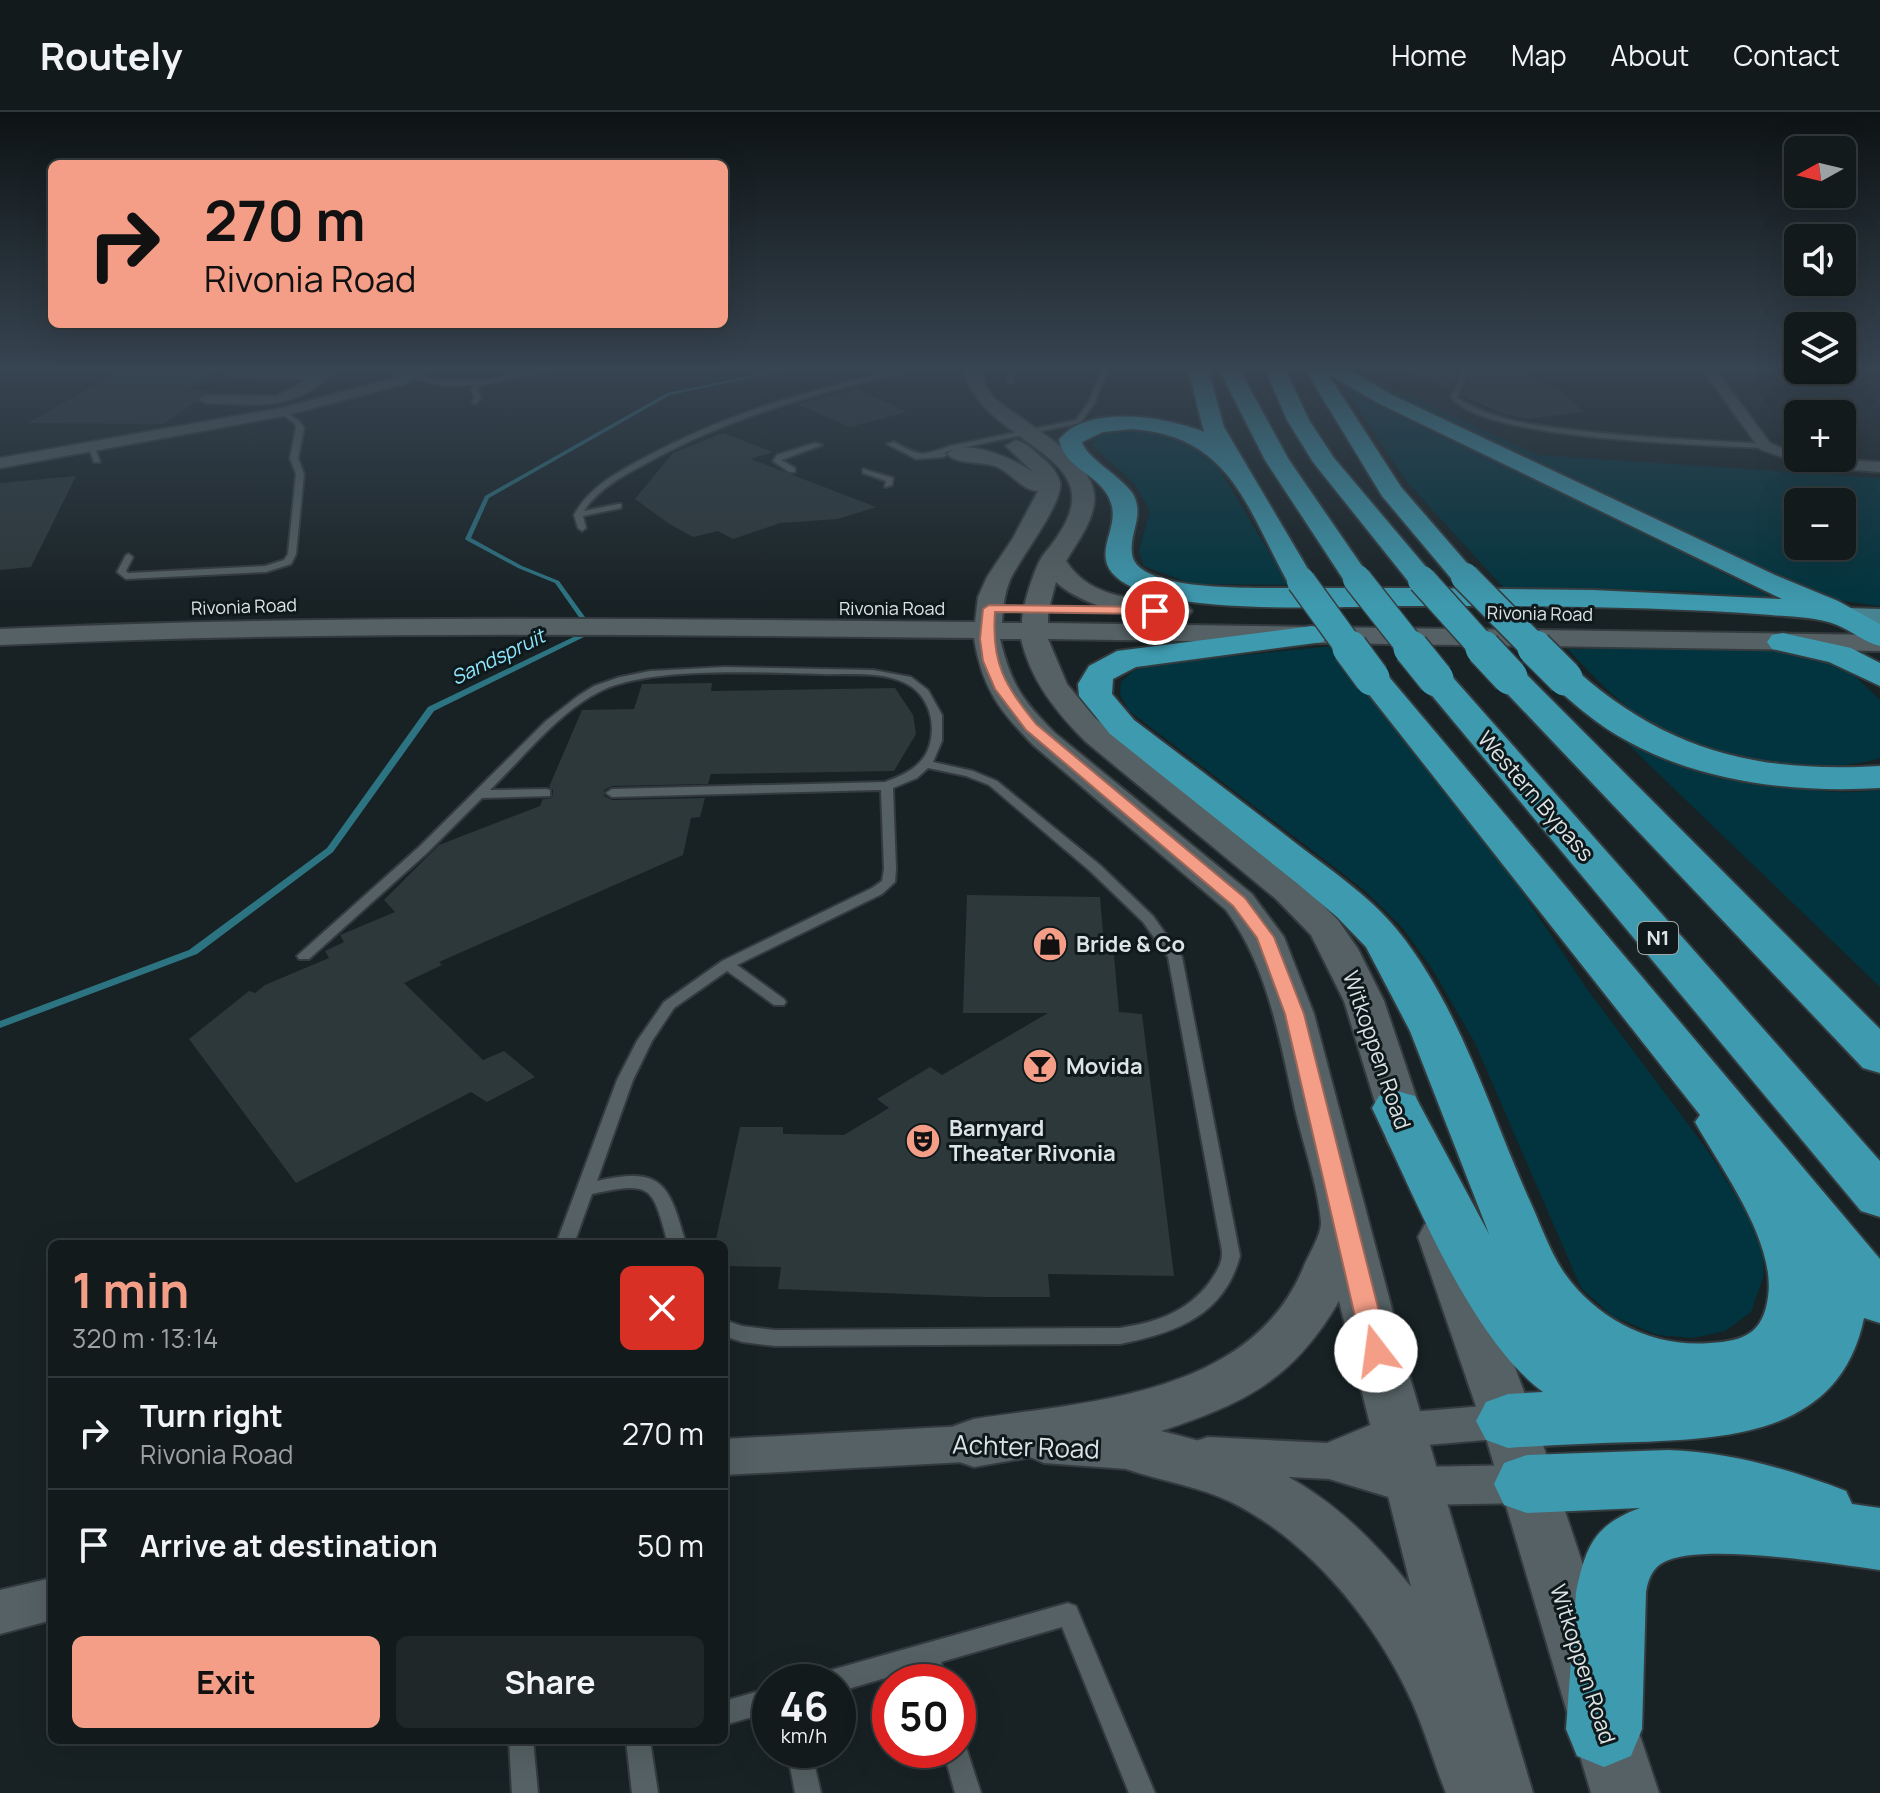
<!DOCTYPE html>
<meta charset="utf-8">
<style>
body{margin:0;font-family:Manrope,sans-serif;background:#1f2729;color:#f1f3f6;height:100vh;display:flex;flex-direction:column;font-size:30px;white-space:nowrap}
*{box-sizing:border-box;margin:0}
p{font-size:26px;color:#9ca1a3}
.icon{flex:none;width:44px;height:44px;fill:none;stroke:currentColor;stroke-width:2;stroke-linecap:round;stroke-linejoin:round}
.map{position:relative;flex:1;overflow:hidden}
.details{position:absolute;left:48px;top:1128px;width:680px;height:504px;display:flex;flex-direction:column;background:#121a1c;border-radius:12px;box-shadow:0 8px 32px #0002,0 0 0 2px #31383b}
.details>*{flex:none}
.guide{position:absolute;left:48px;top:48px;width:680px;height:168px;border-radius:12px;box-shadow:0 8px 32px #0002,0 0 0 2px #31383b;background:#f49e88;color:#111;overflow:hidden}
.needle{width:52px;rotate:262deg}
.controls{position:absolute;left:1784px;top:24px;display:grid;gap:16px}
.controls a{display:grid;place-items:center;width:72px;height:72px;border-radius:12px;background:#121a1c;box-shadow:0 8px 32px #0002,0 0 0 2px #31383b;font-size:40px}
.speed{position:absolute;left:752px;top:1552px;display:flex;gap:16px;font-size:40px;font-weight:700;text-align:center}
.speed>*{display:grid;place-content:center;width:104px;height:104px;border-radius:50%;background:#121a1c;box-shadow:0 8px 32px #0002,0 0 0 2px #31383b;line-height:1}
.speed small{font-size:20px;font-weight:400}
.speed .limit{border:12px solid #d22;background:#fff;color:#111}
.pin{position:absolute;display:grid;place-items:center;width:68px;height:68px;color:#fff;margin:-34px;border:4px solid #fff;border-radius:50%;box-shadow:0 2px 8px #0007}
.me{position:absolute;width:88px;margin:-44px;rotate:345deg;stroke-linejoin:round;filter:drop-shadow(0 0 6px #0008)}
.turn{display:flex;align-items:center;gap:28px;height:168px;padding:0 24px;font-size:36px}
.turn .icon{width:104px;height:104px;stroke-width:2.5}
.turn b{display:block;font-size:56px;line-height:68px}
.round{display:grid;place-items:center;flex:none;width:84px;height:84px;border-radius:12px;background:#1f2729}
.headline{display:flex;align-items:center;justify-content:space-between;height:136px;padding:0 24px}
h1{font-size:48px;font-weight:700;line-height:60px;color:#f49e88}
.primary-button{display:flex;gap:16px;margin-top:auto;padding:16px 24px}
.primary-button a{flex:1;height:92px;border-radius:12px;background:#f49e88;color:#111;font-size:32px;font-weight:700;line-height:92px;text-align:center}
.primary-button a+a{background:#1f2729;color:#f1f3f6}
ul{padding:0;list-style:none}
li{display:flex;align-items:center;gap:24px;height:112px;padding:0 24px;border-top:2px solid #31383b}
li div{flex:1}
li b{display:block;font-size:30px}
li em{font-style:normal}
header{display:flex;align-items:center;gap:48px;box-sizing:border-box;height:112px;padding:0 40px;background:#121a1c;border-bottom:2px solid #31383b}
header strong{font-size:38px}
nav{display:flex;gap:44px;margin-inline-start:auto;font-size:28px}
.map>svg:first-child{display:block}
.green{fill:#01343e;fill-rule:evenodd}
.lines{fill:none;stroke-linecap:round;stroke-linejoin:round}
.stream{fill:#2d7483;fill-rule:evenodd}
.building{fill:#2d383b}
.service-casing{stroke:#343b3e;stroke-width:4}
.minor-casing{stroke:#343b3e;stroke-width:4}
.secondary-casing{stroke:#343b3e;stroke-width:4}
.primary-casing{stroke:#343b3e;stroke-width:4}
.motorway-casing{stroke:#343b3e;stroke-width:4}
.service{fill:#556164;fill-rule:evenodd}
.minor{fill:#556164;fill-rule:evenodd}
.secondary{fill:#556164;fill-rule:evenodd}
.primary{fill:#478391;fill-rule:evenodd}
.motorway{fill:#3e9aaf;fill-rule:evenodd}
.motorway-bridge-far1-casing{stroke:#343b3e;stroke-width:31;stroke-linecap:butt}
.motorway-bridge-casing{stroke:#343b3e;stroke-width:38;stroke-linecap:butt}
.motorway-bridge-far1{stroke:#3e9aaf;stroke-width:28}
.motorway-bridge{stroke:#3e9aaf;stroke-width:35}
.route{fill:#f49e88;stroke:#9f6758;stroke-width:2}
.labels{text-anchor:middle;stroke-width:6;stroke-linejoin:round;paint-order:stroke}
.far-street-label{font-size:18px;fill:#dde4e6;stroke:#0f191b}
.far-water-label{font-size:20px;font-style:italic;fill:#8ee8fe;stroke:#0f191b}
.shield{fill:#0f191b;stroke:#9fa7a9;stroke-width:2}
.shield-label{font-size:20px;font-weight:bold;fill:#dde4e6}
.street-label{font-size:22px;fill:#dde4e6;stroke:#0f191b}
.poi-label{font-size:22px;font-weight:bold;fill:#dde4e6;stroke:#0f191b;text-anchor:start}
.near-street-label{font-size:26px;fill:#dde4e6;stroke:#0f191b}
</style>
<header>
<strong>Routely</strong>
<nav><a>Home</a><a>Map</a><a>About</a><a>Contact</a></nav>
</header>
<div class="map">
<svg width="1880" height="1681" viewBox="0 0 1880 1681">
<rect width="100%" height="100%" fill="#182225"/>
<g class="green">
<path d="M1343,257L1357,260L1538,343L1880,366V494L1821,486L1432,305ZM1798,390H1842V434H1798Z"/>
<path d="M1341,271L1775,487L1686,479L1503,475L1407,370Z"/>
<path d="M1154,315L1205,334L1289,473L1192,472L1144,454L1139,439L1150,399L1134,371L1093,334L1092,328L1109,318Z"/>
<path d="M1334,534L1479,716L1587,877L1708,1039L1762,1125L1764,1163L1751,1200L1725,1219L1693,1226L1657,1223L1612,1204L1581,1176L1475,931L1433,858L1402,815L1363,777L1128,598L1120,582L1121,570L1133,559L1152,552Z"/>
<path d="M1568,537H1792L1834,551L1854,563L1880,588V646C1814,667 1702,645 1644,607C1615,588 1592,563 1568,537Z"/>
<path d="M1607,612C1686,640 1797,694 1880,677V875Z"/>
</g>
<g class="lines">
<path class="stream" d="M783,257H792L670,283L489,386L471,426L522,454L559,469L595,519L594,520L434,599L333,740L197,842L0,916V909L189,838L327,736L428,595L588,518L555,471L518,456L466,428L465,427L485,384L667,281Z"/>
</g>
<g class="building">
<path d="M123,257H220L186,279H212L198,284L197,289L163,312L28,311Z"/>
<path d="M1403,257H1456L1457,265L1450,279Z"/>
<path d="M1468,257H1511L1558,276L1584,300L1527,307L1503,302L1461,283L1469,267Z"/>
<path d="M858,277L907,300L850,315L797,292Z"/>
<path d="M723,321L773,340L751,347L876,395L838,407L780,411L733,427L718,419L693,425L668,411L635,387L673,341Z"/>
<path d="M76,364L31,455L0,458V371Z"/>
<path d="M712,571L711,579L895,576L913,603L916,622L894,659L711,662L708,672L612,674L604,678V684L612,688L705,686L700,705L691,706L683,743L439,850L442,853L404,871L483,948L504,939L535,965L487,990L471,980L296,1071L189,927L249,879L255,881L265,873L329,846L325,839L344,830L340,823L395,800L384,788L439,733L540,694L543,687L552,686L553,678L549,675L582,598L634,597L642,572Z"/>
<path d="M967,783L1100,785L1104,833L1113,832L1119,900L1142,902L1174,1164L1048,1162L1050,1185H986L778,1177L781,1155L724,1154V1132H715L740,1015H783V1022L844,1023L889,996L877,987L930,955L942,963L1048,901H963Z"/>
</g>
<g class="lines">
<g class="service-casing">
<g id="service">
<path d="M543,257H555L481,273L477,277L481,286L475,292L472,290L475,286L471,277L474,273L445,274L407,265L410,263C455,274 498,268 543,257Z"/>
<path d="M1008,257H1014L1013,272L1008,271Z"/>
<path d="M1102,257H1108L1095,290L1080,311L952,338L944,341L947,343L943,345L916,347L887,332L894,330C922,345 920,344 950,334L1076,308L1089,290Z"/>
<path d="M1459,257H1465L1466,266L1457,284L1459,287C1496,310 1539,314 1582,319C1643,326 1704,328 1765,332L1769,334L1765,336C1712,333 1475,328 1451,284L1460,266Z"/>
<path d="M900,258L902,261C813,282 727,306 647,351C624,363 598,377 584,399L618,392H621V396L583,404L586,416L582,419L578,416L574,403C589,375 618,360 644,346C725,302 811,277 900,258Z"/>
<path d="M283,298L300,310L304,316L298,346L304,362L296,442L291,452L266,460L126,467L117,460L126,443L129,442L133,445L126,459L128,461L265,454L284,448L288,442L296,362L290,346L296,316L295,312L281,301Z"/>
<path d="M815,331L822,333L781,348L795,356V360H789L773,349L777,343Z"/>
<path d="M88,333H94L100,350H94Z"/>
<path d="M863,357L893,366L892,373L885,375L886,369L863,361Z"/>
<path d="M724,555L873,558L911,565L928,578L942,603V629L933,650L973,659L997,669L1100,753L1153,804L1182,845L1240,1144C1224,1204 1175,1221 1120,1232L775,1234L742,1230L724,1224V1208L742,1214L775,1218L1120,1216C1156,1210 1186,1201 1209,1171C1215,1162 1222,1153 1222,1142C1222,1136 1220,1129 1219,1123L1168,845L1143,810L1090,759L989,673L966,664L928,656L917,666L893,676L896,757L895,770L882,782L737,853L784,887L786,890L784,893H774L727,859L674,896L652,929L633,968L597,1069C663,1054 669,1072 686,1132H668C652,1074 653,1069 592,1082L574,1132H556L617,968L637,929L664,890L722,849L872,776L882,769L884,757L881,678L612,685L606,681L612,677L885,670C907,662 927,652 931,627C935,605 926,581 905,571C881,559 847,563 821,562C762,561 655,554 603,578C561,597 523,646 490,678L546,677L550,678V684L482,686L427,741L309,847H299L297,844L419,735L546,609L578,584L594,574L620,565L650,559Z"/>
<path d="M1068,1491L1076,1494L1155,1681H1129L1062,1515L941,1550L947,1570H923L919,1556L838,1580V1570H819L823,1562L831,1558Z"/>
<path d="M770,1576V1600L724,1613V1589Z"/>
<path d="M958,1627L964,1629L981,1681H955L943,1638H958Z"/>
<path d="M509,1628H533L538,1681H512Z"/>
<path d="M626,1628H650L658,1681H632Z"/>
<path d="M787,1638H811L821,1681H795Z"/>
</g>
</g>
<g class="minor-casing">
<g id="minor">
<path d="M322,257H337C293,301 263,292 206,291L199,287L206,283L277,284L309,267L227,265L226,262L232,258Z"/>
<path d="M414,257H430L404,272L283,304L0,356V346L282,296L394,266Z"/>
<path d="M1702,257H1715L1770,331L1798,343V346L1880,350V360L1806,354L1760,337Z"/>
<path d="M1508,1292L1522,1297L1528,1309L1522,1321L1508,1326L1403,1335L1380,1345L1415,1355L1527,1353L1542,1359L1548,1372L1542,1385L1527,1391L1415,1393L1329,1367L1208,1361L1193,1356L1187,1343L1193,1330L1208,1325L1327,1331L1399,1301Z"/>
<path d="M983,1313L997,1319L1003,1331L997,1343L983,1349L724,1363V1327Z"/>
<path d="M1044,1315L1154,1323L1169,1328L1175,1341L1169,1354L1154,1359L1044,1351L1030,1345L1023,1333L1030,1321Z"/>
<path d="M52,1466V1508L0,1522V1478Z"/>
</g>
</g>
<g class="secondary-casing">
<g id="secondary">
<path d="M963,257H981L985,274L994,286C1022,311 1101,348 1094,392C1091,413 1076,432 1066,449C1091,488 1138,487 1179,491L1188,494L1192,499L1188,504C1153,513 1082,495 1056,470L1048,500V511L1880,523V539L1048,527L1067,572L1095,606L1301,772L1338,808L1358,837L1384,889L1431,1029L1425,1040L1409,1044L1393,1040L1387,1029L1344,889L1311,823L1276,787L1086,630C1056,600 1031,569 1021,527H1000C1011,572 1022,588 1055,621L1252,782L1284,825L1314,902L1411,1269L1533,1681H1446C1434,1651 1425,1619 1412,1590C1376,1510 1310,1429 1231,1390C1198,1374 1161,1369 1126,1357L1118,1340L1123,1329L974,1355L954,1348L946,1331L954,1314L974,1307C1092,1289 1252,1283 1304,1154C1309,1142 1322,1122 1321,1109C1318,1074 1303,1032 1295,997C1280,928 1268,855 1226,798L1033,633C999,598 982,576 974,526C649,523 324,518 0,533V517C325,502 650,507 975,510L978,485L987,465L1013,426L1038,379C1022,379 1011,360 995,354C981,349 957,353 947,342C964,324 1017,348 1034,361L1006,334L1016,328C1026,331 1033,338 1041,345C1049,351 1057,360 1060,370C1064,391 1019,447 1010,468C1004,483 1003,496 1002,511H1022C1022,495 1035,453 1044,442C1055,429 1071,408 1072,389C1077,338 978,321 963,257ZM1339,1189L1411,1475C1338,1383 1275,1346 1161,1319C1245,1291 1293,1268 1339,1189Z"/>
<path d="M1442,1107L1459,1112L1466,1125L1535,1309L1659,1681H1591L1481,1309L1418,1125L1425,1112Z"/>
</g>
</g>
<g class="primary-casing">
<path id="primary" d="M1847,496L1880,497V515L1836,511L1832,505L1836,499Z"/>
</g>
<g class="motorway-casing">
<g id="motorway">
<path d="M1188,257H1208L1224,315L1315,469L1308,476H1422L1412,474L1313,350L1287,308L1265,257H1285L1309,308L1334,346L1432,462L1436,468L1432,474L1422,476L1593,478L1782,487L1378,291L1328,262L1401,375L1479,465L1475,471L1465,474L1455,471L1382,384L1305,257H1349L1392,283L1775,463L1838,489L1880,512V534C1864,530 1852,519 1837,513C1818,505 1791,505 1771,503C1651,494 1529,494 1408,494C1341,494 1180,504 1126,472C1084,447 1121,420 1111,391C1102,362 1065,358 1059,328C1086,291 1168,305 1204,320ZM1132,317C1230,324 1246,394 1287,469L1294,476C1263,475 1137,482 1132,442C1129,420 1145,404 1133,382C1121,364 1086,346 1082,330L1103,320Z"/>
<path d="M1219,257H1239L1289,348L1371,467L1367,473L1357,476L1347,473L1343,467L1265,348Z"/>
<path d="M1312,514L1323,516L1327,523L1323,530L1136,555L1113,567L1112,582L1134,608C1187,648 1240,688 1293,729C1329,757 1370,784 1398,819C1460,896 1489,997 1528,1085C1540,1110 1549,1139 1565,1162C1598,1208 1654,1236 1710,1231C1745,1229 1763,1221 1768,1185C1776,1130 1722,1058 1695,1010L1700,1003L1356,566L1360,559L1372,556L1384,559L1880,1147V1211L1864,1206C1840,1321 1733,1326 1638,1330C1594,1331 1551,1333 1508,1336L1486,1328L1476,1309L1486,1290L1508,1282L1543,1280C1468,1224 1414,1082 1372,996L1379,984L1397,979L1415,984L1489,1122L1410,919L1366,835L1337,805L1298,772L1110,622L1079,584L1078,572L1089,554L1117,539Z"/>
<path d="M1783,521L1851,536L1880,551V574L1829,550L1772,537L1767,530L1772,523Z"/>
<path d="M1510,555L1522,558L1880,917V961L1863,956L1498,572L1494,565L1498,558Z"/>
<path d="M1565,556L1577,559C1669,640 1759,661 1880,654V676C1779,682 1665,666 1584,600C1572,590 1558,579 1549,566L1553,559Z"/>
<path d="M1436,557L1448,560L1880,1049V1105L1861,1099L1424,574L1420,567L1424,560Z"/>
<path d="M1668,1338C1731,1340 1788,1357 1846,1379L1852,1392L1880,1396V1458C1835,1452 1702,1430 1664,1450C1652,1456 1648,1468 1646,1480L1642,1617L1631,1644L1604,1655L1577,1644L1566,1617L1576,1480C1586,1434 1594,1413 1640,1396L1527,1401L1504,1393L1494,1372L1504,1351L1527,1343Z"/>
</g>
</g>
<use href="#service" class="service"/>
<use href="#minor" class="minor"/>
<use href="#secondary" class="secondary"/>
<use href="#primary" class="primary"/>
<use href="#motorway" class="motorway"/>
<g class="motorway-bridge-far1-casing">
<g id="motorway-bridge-far1">
<path d="M1465,465L1537,538"/>
<path d="M1357,467L1413,538"/>
<path d="M1422,468L1485,538"/>
<path d="M1301,469L1351,538"/>
</g>
</g>
<g class="motorway-bridge-casing">
<g id="motorway-bridge">
<path d="M1350,536L1372,566"/>
<path d="M1411,536L1436,567"/>
<path d="M1483,536L1510,565"/>
<path d="M1535,536L1565,566"/>
</g>
</g>
<use href="#motorway-bridge-far1" class="motorway-bridge-far1"/>
<use href="#motorway-bridge" class="motorway-bridge"/>
</g>
<linearGradient id="sky" x2="0" y2="1"><stop stop-color="#0d1314"/><stop offset="0.52" stop-color="#374451"/><stop offset="1" stop-color="#374451" stop-opacity="0"/></linearGradient>
<rect width="1880" height="493" fill="url(#sky)"/>
<path class="route" d="M989,493L1155,495L1161,499L1155,502L995,500C991,552 1005,573 1036,612L1245,786L1274,825L1304,902L1389,1239L1385,1246L1376,1249L1367,1246L1363,1239L1285,902L1257,826L1233,794L1026,618L995,577L983,549L980,527L983,497Z"/>
<defs>
<g id="shop-disc" transform="scale(1.8)"><circle r="9.5" fill="#f49e88" stroke="#0f191b"/><path d="M-5-2.5h2.3a2.7 3.5 0 0 1 5.4 0H5L5.5 6h-11ZM-1.5-2.5h3a1.5 2.3 0 0 0-3 0Z" fill="#111"/></g>
<g id="bar-disc" transform="scale(1.8)"><circle r="9.5" fill="#f49e88" stroke="#0f191b"/><path d="M-6-5H6L.8 .8V4.5H3.5V6h-7V4.5H-.8V.8Z" fill="#111"/></g>
<g id="theatre-disc" transform="scale(1.8)"><circle r="9.5" fill="#f49e88" stroke="#0f191b"/><path d="M-5-5.5Q0-4 5-5.5V0Q5 5 0 6Q-5 5-5 0ZM-3.3-2.5H-1v1.5H-3.3ZM1-2.5H3.3v1.5H1ZM-2.8 1Q0 5.5 2.8 1Z" fill="#111"/></g>
</defs>
<g fill-rule="evenodd">
<use href="#shop-disc" x="1050" y="832"/>
<use href="#bar-disc" x="1040" y="954"/>
<use href="#theatre-disc" x="923" y="1029"/>
</g>
<g class="labels">
<g class="far-street-label">
<text transform="translate(244 495) rotate(-2)" y="6">Rivonia Road</text>
<text x="892" y="503">Rivonia Road</text>
<text transform="translate(1540 502) rotate(1)" y="6">Rivonia Road</text>
</g>
<g class="far-water-label">
<text transform="translate(498 545) rotate(-26)" y="7">Sandspruit</text>
</g>
<rect class="shield" x="1638" y="810" width="40" height="32" rx="6"/>
<g class="shield-label">
<text x="1658" y="833">N1</text>
</g>
<g class="street-label">
<text transform="translate(1536 684) rotate(49)" y="8">Western Bypass</text>
<text transform="translate(1377 938) rotate(71)" y="8">Witkoppen Road</text>
<text transform="translate(1583 1552) rotate(72)" y="8">Witkoppen Road</text>
</g>
<g class="poi-label">
<text x="1076" y="840">Bride &amp; Co</text>
<text x="1066" y="962">Movida</text>
<text x="949" y="1024">Barnyard<tspan x="949" dy="25">Theater Rivonia</tspan></text>
</g>
<g class="near-street-label">
<text transform="translate(1026 1335) rotate(2)" y="9">Achter Road</text>
</g>
</g>
</svg>
<div class="controls">
<a><svg class="needle" viewBox="-14 -14 28 28"><path d="M0-13l5 13h-10z" fill="#e53935"/><path d="M0 13l5-13h-10z" fill="#9ca1a3"/></svg></a>
<a><svg class="icon" aria-label="sound" viewBox="0 0 24 24"><path d="M4 9h4l5-4v14l-5-4H4zM17 9q2 3 0 6"/></svg></a>
<a><svg class="icon" aria-label="layers" viewBox="0 0 24 24"><path d="M12 4l9 5-9 5-9-5zM3 14l9 5 9-5"/></svg></a>
<a>+</a>
<a>−</a>
</div>
<div class="speed"><div>46<small>km/h</small></div><div class="limit">50</div></div>
<div class="pin" style="left:1155px;top:499px;background:#d93025"><svg class="icon" aria-label="arrive" viewBox="0 0 24 24"><path d="M6 21V4h12l-3 4 3 4H6"/></svg></div>
<svg class="me" style="left:1376px;top:1239px" viewBox="-20 -20 40 40"><circle r="19" fill="#fff"/><path d="M0-13L10 11 0 6-10 11z" fill="#f49e88"/></svg>
<div class="guide">
<div class="turn"><svg class="icon" aria-label="right" viewBox="0 0 24 24"><path d="M7 20v-9h11M14 6l5 5-5 5"/></svg><div><b>270 m</b>Rivonia Road</div></div>
</div>
<section class="details">
<div class="headline"><div><h1>1 min</h1><p>320 m · 13:14</p></div><a class="round" style="background:#d93025;color:#fff"><svg class="icon" aria-label="close" viewBox="0 0 24 24"><path d="M6 6l12 12M18 6L6 18"/></svg></a></div>
<ul>
<li><svg class="icon" aria-label="right" viewBox="0 0 24 24"><path d="M7 20v-9h11M14 6l5 5-5 5"/></svg><div><b>Turn right</b><p>Rivonia Road</p></div><em>270 m</em></li>
<li><svg class="icon" aria-label="arrive" viewBox="0 0 24 24"><path d="M6 21V4h12l-3 4 3 4H6"/></svg><div><b>Arrive at destination</b></div><em>50 m</em></li>
</ul>
<div class="primary-button"><a>Exit</a><a>Share</a></div>
</section>
</div>
